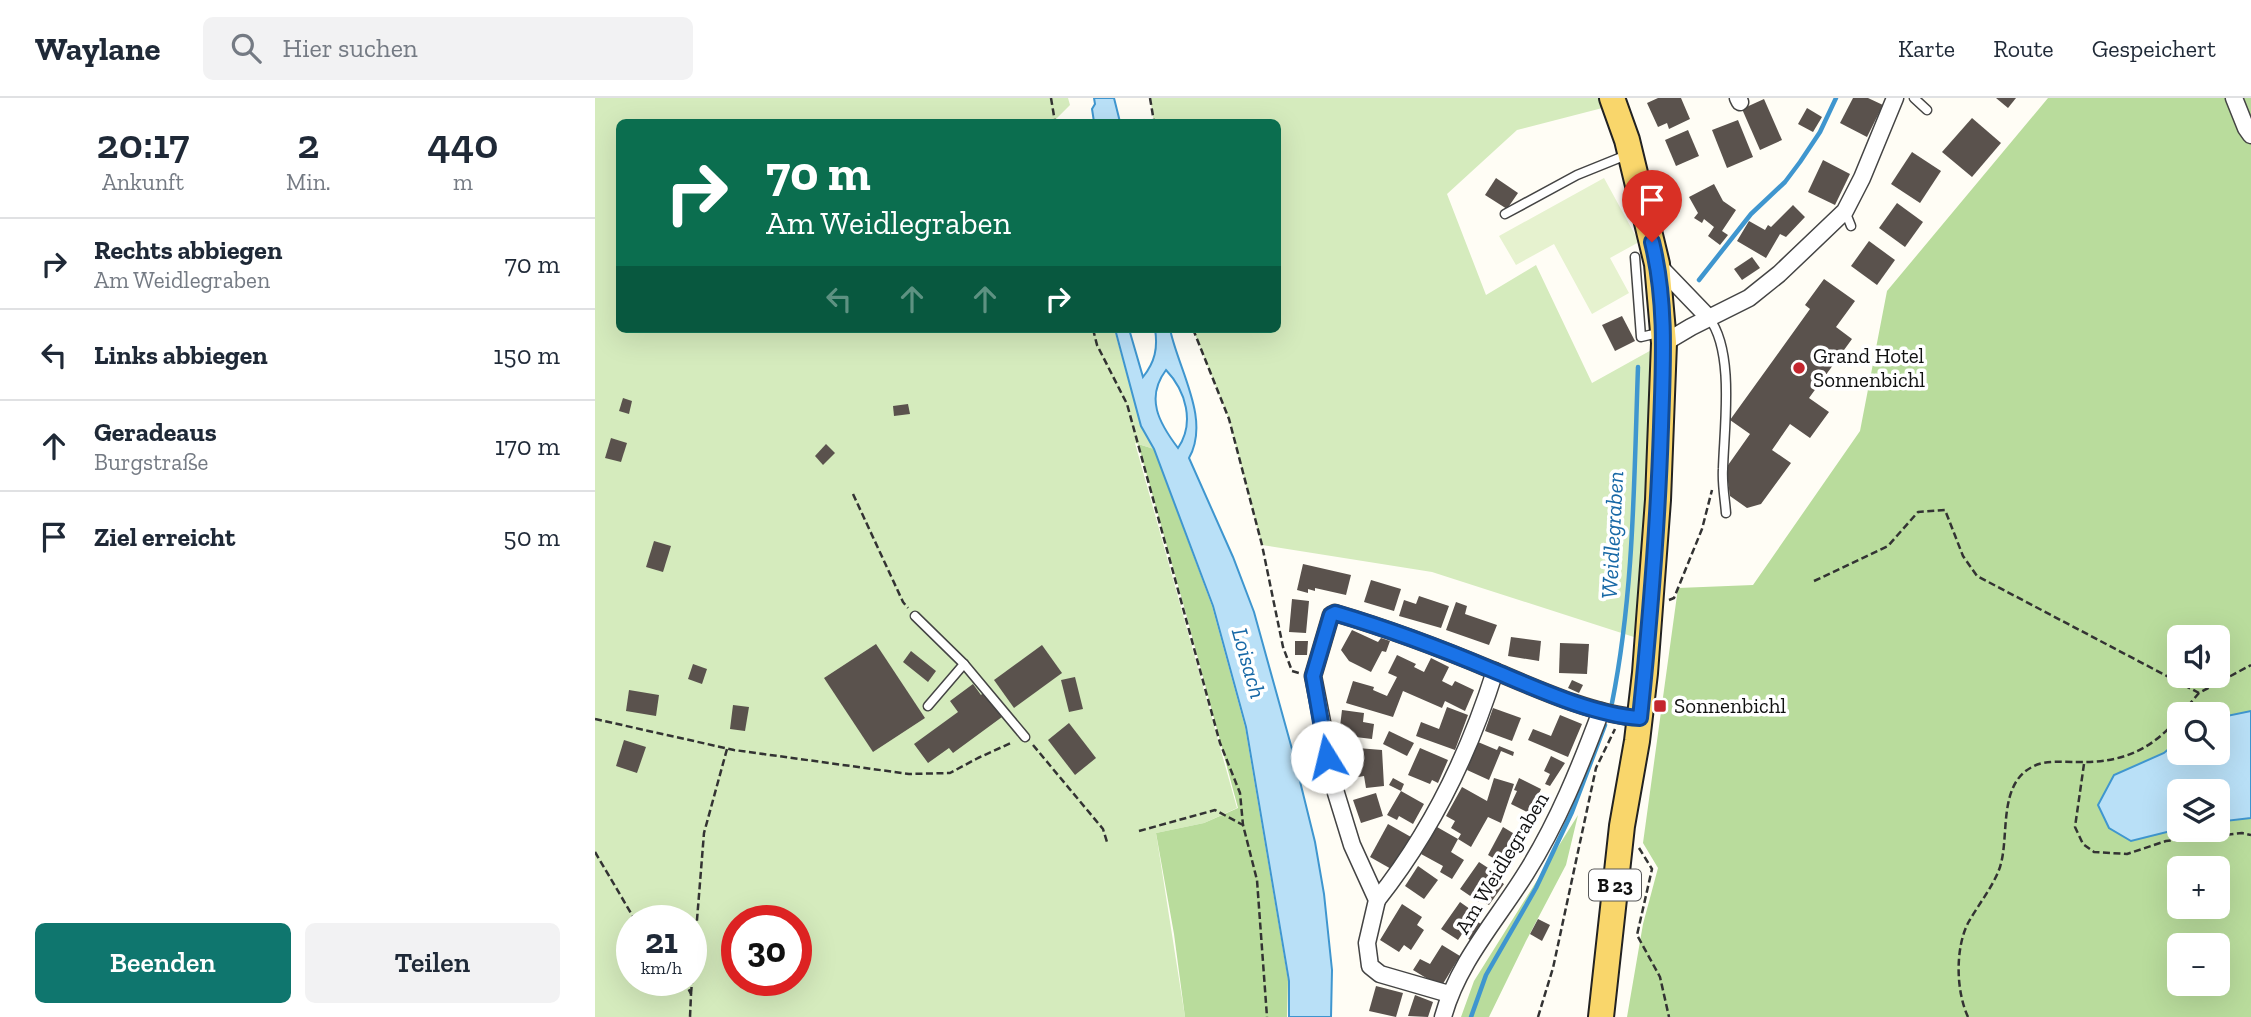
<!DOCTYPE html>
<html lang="de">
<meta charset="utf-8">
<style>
body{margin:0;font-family:"Zilla Slab",serif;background:#f2f2f3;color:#1f2937;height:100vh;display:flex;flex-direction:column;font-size:26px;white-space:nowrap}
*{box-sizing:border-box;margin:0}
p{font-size:23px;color:#747a83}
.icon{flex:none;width:38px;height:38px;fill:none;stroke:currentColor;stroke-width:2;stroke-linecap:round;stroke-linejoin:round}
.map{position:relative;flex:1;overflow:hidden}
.side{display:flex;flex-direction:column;background:#fff;width:595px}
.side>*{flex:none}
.banner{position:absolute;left:21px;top:21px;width:665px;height:214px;border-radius:10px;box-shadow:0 7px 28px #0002;background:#0b6e4f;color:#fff;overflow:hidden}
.fabs{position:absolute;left:1572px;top:527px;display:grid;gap:14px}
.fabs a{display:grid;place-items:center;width:63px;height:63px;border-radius:10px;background:#fff;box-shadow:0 7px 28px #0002;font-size:35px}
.speed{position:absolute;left:21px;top:807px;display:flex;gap:14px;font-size:35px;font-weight:700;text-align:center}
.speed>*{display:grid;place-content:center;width:91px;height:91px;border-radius:50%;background:#fff;box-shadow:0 7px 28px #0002;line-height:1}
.speed small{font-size:18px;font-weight:400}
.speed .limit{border:10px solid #d22;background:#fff;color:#111}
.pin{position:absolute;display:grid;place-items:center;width:60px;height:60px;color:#fff;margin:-72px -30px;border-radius:50% 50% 50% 0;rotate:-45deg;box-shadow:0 0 7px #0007}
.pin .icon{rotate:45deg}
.me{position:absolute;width:77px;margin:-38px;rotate:351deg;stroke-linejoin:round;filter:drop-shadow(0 0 5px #0008)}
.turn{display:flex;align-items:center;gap:24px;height:147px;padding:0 35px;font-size:32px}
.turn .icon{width:91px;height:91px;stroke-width:2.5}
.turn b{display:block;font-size:49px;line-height:60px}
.lanes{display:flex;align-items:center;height:66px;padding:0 35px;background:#0003;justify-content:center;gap:35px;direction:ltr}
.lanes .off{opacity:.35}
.eta{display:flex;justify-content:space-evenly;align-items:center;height:119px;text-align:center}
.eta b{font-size:42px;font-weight:600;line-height:49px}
.cta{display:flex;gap:14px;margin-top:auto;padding:14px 35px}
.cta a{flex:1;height:80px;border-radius:10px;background:#0f766e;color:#fff;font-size:28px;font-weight:600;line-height:80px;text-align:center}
.cta a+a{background:#f2f2f3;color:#1f2937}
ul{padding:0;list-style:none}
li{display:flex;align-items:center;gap:21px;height:91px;padding:0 35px;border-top:2px solid #e0e1e3}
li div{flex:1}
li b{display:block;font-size:26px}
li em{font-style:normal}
header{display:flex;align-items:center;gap:42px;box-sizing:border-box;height:98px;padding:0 35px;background:#fff;border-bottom:2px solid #e0e1e3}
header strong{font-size:33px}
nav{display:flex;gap:38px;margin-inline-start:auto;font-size:24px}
.search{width:490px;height:63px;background:#f2f2f3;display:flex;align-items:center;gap:18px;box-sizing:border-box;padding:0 24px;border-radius:10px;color:#747a83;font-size:26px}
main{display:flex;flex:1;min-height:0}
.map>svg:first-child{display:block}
.green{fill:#d5ebbd;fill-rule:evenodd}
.forest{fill:#b9dc9c;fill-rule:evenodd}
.pitch{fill:#e6f2cf}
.water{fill:#b9e0f7;stroke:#3f96cf;stroke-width:2;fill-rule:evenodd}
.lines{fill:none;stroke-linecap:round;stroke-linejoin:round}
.stream{stroke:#3f96cf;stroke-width:4.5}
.building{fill:#5a524d}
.lane-casing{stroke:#444;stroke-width:11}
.street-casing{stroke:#444;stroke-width:19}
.primary-casing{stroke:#222;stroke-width:28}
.path{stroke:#333;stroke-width:2.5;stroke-dasharray:7 3.5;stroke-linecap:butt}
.lane{stroke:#fff;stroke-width:8}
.street{stroke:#fff;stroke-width:16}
.primary{stroke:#f9d66b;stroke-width:24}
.route-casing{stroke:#114b97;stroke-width:18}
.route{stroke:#1a73e8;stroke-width:12}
.poi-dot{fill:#c4262e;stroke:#fff;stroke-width:2.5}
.labels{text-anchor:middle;stroke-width:7;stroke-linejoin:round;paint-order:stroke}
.shield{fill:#fff;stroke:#585858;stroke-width:2}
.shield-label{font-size:19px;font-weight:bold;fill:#111}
.poi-label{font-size:21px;fill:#111;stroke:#fff;text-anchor:start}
.street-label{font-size:21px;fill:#111;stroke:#fff}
.water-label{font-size:23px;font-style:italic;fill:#1768a6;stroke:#fff}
</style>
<header>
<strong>Waylane</strong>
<div class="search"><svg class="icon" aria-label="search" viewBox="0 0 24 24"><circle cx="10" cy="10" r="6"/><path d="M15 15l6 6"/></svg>Hier suchen</div>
<nav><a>Karte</a><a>Route</a><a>Gespeichert</a></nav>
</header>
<main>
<section class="side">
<div class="eta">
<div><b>20:17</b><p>Ankunft</p></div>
<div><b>2</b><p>Min.</p></div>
<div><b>440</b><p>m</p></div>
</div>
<ul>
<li><svg class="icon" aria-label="right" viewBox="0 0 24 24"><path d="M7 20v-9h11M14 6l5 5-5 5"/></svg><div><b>Rechts abbiegen</b><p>Am Weidlegraben</p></div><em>70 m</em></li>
<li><svg class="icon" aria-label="left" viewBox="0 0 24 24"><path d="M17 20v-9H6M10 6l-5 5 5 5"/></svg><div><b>Links abbiegen</b></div><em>150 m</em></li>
<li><svg class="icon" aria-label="ahead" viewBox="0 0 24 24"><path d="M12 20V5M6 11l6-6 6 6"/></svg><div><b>Geradeaus</b><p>Burgstraße</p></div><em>170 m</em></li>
<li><svg class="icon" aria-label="arrive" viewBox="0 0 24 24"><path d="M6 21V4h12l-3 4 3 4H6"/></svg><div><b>Ziel erreicht</b></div><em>50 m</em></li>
</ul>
<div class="cta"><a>Beenden</a><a>Teilen</a></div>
</section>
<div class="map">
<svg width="1656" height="919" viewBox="0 0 1656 919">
<rect width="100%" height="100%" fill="#fffdf5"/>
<g class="green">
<path d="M0,0H473L475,7L461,21L462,24H24V231H519L546,328L559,351L540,345L642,710L609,725L561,735L590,919H0ZM37,822H96V882H37ZM142,822H201V882H142Z"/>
<path d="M555,0H1017L1019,7L922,32L852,96L891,197L941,167L997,285L1069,245L1042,540L837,474L667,447L634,321L598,231H682V24H559Z"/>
</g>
<g class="forest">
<path d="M1453,0H1656V613L1622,620V616H1584V642L1569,655L1519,677L1562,736L1584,731L1622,732V724L1656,720V919H1032L1048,826L1063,770L1048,745L1083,490L1158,487L1265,333L1292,193ZM1584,539H1622V578H1584ZM1584,770H1622V808H1584ZM1584,847H1622V886H1584Z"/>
<path d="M543,346L559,351L617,508L650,629L693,882L692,919H590L579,836L561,735L609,725L643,710L590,512Z"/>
<path d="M983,717L971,767L931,843L894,919H866L879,883Z"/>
</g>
<path class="pitch" d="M1009,80L1044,144L1015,160L1034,195L997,216L959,146L921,167L904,138Z"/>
<g class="water">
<path d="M499,0H519L525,24H499L497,11L500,6Z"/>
<path d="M520,231H534L548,279C560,264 563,250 560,231H575C583,271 616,321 594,360L638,459L659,514L697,651L720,744L729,796L737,872L736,919H694V883L651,629L618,508L559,351L546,328ZM571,272C591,293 600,325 583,350C564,325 550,300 571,272Z"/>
<path d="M1656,613V720L1622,724V693H1584V731L1536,743L1514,730L1503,707L1519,677L1569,655L1584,642V654H1622V620Z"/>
</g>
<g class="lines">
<g class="stream">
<path d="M1104,182L1156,116L1190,84L1205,64L1225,34L1241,0"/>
<path d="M1017,605C1039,495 1039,382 1043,269"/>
<path d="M876,919L891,877L941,790L977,714L1010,627"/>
</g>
</g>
<g class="building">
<path d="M1063,0H1086L1095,21L1074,31L1072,25L1063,29L1052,5Z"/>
<path d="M1258,0H1273L1288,7L1272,39L1245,25Z"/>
<path d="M1401,0H1421L1413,10Z"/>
<path d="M1169,1L1187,42L1165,52L1147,11Z"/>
<path d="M1212,10L1227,19L1218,34L1203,26Z"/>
<path d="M1377,20L1406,45L1377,79L1347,54Z"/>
<path d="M1143,22L1158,59L1132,70L1117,32Z"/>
<path d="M1093,32L1104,58L1081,68L1070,42Z"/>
<path d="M1317,54L1346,73L1325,105L1296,86Z"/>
<path d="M1228,62L1255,76L1240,107L1213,94Z"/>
<path d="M901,80L923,95L912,111L890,97Z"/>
<path d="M1119,86L1128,103L1141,112L1127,133L1133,137L1125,147L1113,138L1119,129L1109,121L1107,125L1099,120L1103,115L1094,99Z"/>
<path d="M1302,105L1328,124L1310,149L1284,130Z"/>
<path d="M1198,107L1210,119L1191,139L1185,136L1171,160L1142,143L1154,123L1170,132L1173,127L1176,129Z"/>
<path d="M1274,143L1300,162L1282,187L1256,168Z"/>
<path d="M1157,159L1165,170L1147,182L1139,171Z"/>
<path d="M1229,181L1260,203L1241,229L1257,241L1214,300L1234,314L1215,340L1195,326L1177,352L1196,365L1166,406L1152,410L1135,398L1131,370L1155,336L1135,322L1215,211L1210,207Z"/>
<path d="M1027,218L1040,243L1020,253L1007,227Z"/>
<path d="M28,300L37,303L34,316L24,313Z"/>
<path d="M313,306L315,316L299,318L298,308Z"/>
<path d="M16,340L32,345L26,364L10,360Z"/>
<path d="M231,346L240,355L228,367L220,358Z"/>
<path d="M59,443L76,448L68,474L51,469Z"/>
<path d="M708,466L756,477L751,497L720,490V493L713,491V495L702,492Z"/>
<path d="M776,482L806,491L799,513L769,504Z"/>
<path d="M824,498L854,508L846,530L804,518L809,502L821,506Z"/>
<path d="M697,501L714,503L711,535L694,534Z"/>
<path d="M861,504L872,508L870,516L902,527L894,547L851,532Z"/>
<path d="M757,532L783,544L786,540L795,543L791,554L787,553L776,574L754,563L746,552Z"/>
<path d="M916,539L946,543L944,563L913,558Z"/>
<path d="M700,543H713L712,557H700Z"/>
<path d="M965,545L994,546L992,576L964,575Z"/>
<path d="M281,546L330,620L278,654L229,580Z"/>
<path d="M447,547L467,575L419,610L399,582Z"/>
<path d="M316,553L341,573L333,584L308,564Z"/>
<path d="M802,557L821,566L819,569L829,574L836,560L854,569L847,583L857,588L860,583L879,592L870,613L850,603L847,610L808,593L798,619L751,605L758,583L779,589L778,592L792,598L802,579L793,575Z"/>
<path d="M98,566L112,571L107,586L93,581Z"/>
<path d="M480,579L488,611L474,614L466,582Z"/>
<path d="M977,582L988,587L984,595L973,590Z"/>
<path d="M378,586L386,597L388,595L407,619L358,655L354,650L333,665L319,646L363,614L355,603Z"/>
<path d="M34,592L64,597L61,618L31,613Z"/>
<path d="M138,607L154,609L150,633L135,631Z"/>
<path d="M852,609L873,617L860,652L821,638L826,624L844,631Z"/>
<path d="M898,610L926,620L917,643L890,633Z"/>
<path d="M747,612L769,615L768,624L779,626L777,641L744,637Z"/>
<path d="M965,617L987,626L973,659L933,642L938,631L956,638Z"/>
<path d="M474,625L501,660L480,677L453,642Z"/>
<path d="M794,633L819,645L812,658L788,646Z"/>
<path d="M29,642L51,649L42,675L21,668Z"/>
<path d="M883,644L902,652L904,648L919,654L918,658L906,653L894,682L872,672Z"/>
<path d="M750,649L787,652L789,688L771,690L769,678L753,681Z"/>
<path d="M825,650L853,662L843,685L837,682L835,686L813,677Z"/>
<path d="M956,658L970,665L955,688L950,686L955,676L949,673Z"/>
<path d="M798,680L809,686L806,693L794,687Z"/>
<path d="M899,680L919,686L906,725L893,719L876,749L863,741L866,736L856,730L860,723L851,718L867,689L892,703Z"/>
<path d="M924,680L946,691L940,705L945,707L940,718L916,706L922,693L919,692Z"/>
<path d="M806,693L829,706L818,726L804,718L802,722L792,717Z"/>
<path d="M781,695L788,718L766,725L758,702Z"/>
<path d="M793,726L816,739L798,772L775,759Z"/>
<path d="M842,729L863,741L856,754L869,762L857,781L845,774L848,768L826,756Z"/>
<path d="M908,729L931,743L915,770L893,757Z"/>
<path d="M884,764L904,777L902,781L909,786L894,807L886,802L884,804L865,791Z"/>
<path d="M823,768L843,782L829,801L810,788Z"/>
<path d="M865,804L882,816L878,821L886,826L875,842L867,836L863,842L846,831Z"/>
<path d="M807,806L827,819L822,827L829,832L816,852L809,847L804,854L785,842Z"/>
<path d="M53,810L62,818L57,822H43L42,821Z"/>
<path d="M943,821L955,827L947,843L935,836Z"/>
<path d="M847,847L865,858L846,889L818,872L825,861L835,866Z"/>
<path d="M781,888L808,895L801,919L774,913Z"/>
<path d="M820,897L838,904L833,919L813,918Z"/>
</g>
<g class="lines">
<g class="lane-casing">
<g id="lane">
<path d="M1319,0L1332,12"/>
<path d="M1250,113L1256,128"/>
<path d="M910,116L982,77L1034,56"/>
<path d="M1040,159L1046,239L1063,235"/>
<path d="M1114,220C1140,254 1129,330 1128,371C1127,386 1130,401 1131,415"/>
<path d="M320,518L369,566"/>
<path d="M333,608L369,566L430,639"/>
</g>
</g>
<g class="street-casing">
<g id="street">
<path d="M1143,0L1145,4"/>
<path d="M1639,0L1651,30L1656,37"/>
<path d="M1062,166L1114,220"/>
<path d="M1069,245L1096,229L1154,200L1184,176L1250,113L1267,80L1300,0"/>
<path d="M782,802C836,734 874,656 900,573"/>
<path d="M854,896L785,876L775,868L772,845L782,802L757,747L741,695L718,578L736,517L740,515C794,531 845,550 897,572C940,590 999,617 1045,620"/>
<path d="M848,919C863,864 902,822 931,775C963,724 985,669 1006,613"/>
</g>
</g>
<g class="primary-casing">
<path id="primary" d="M1006,919L1027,728L1042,643L1050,575L1063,402L1069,245L1062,166L1032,42L1017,0"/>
</g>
<g class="path">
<path d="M456,0L460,24"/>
<path d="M555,0L559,24"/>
<path d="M498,231L502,247L532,306L625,645L645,695L648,727"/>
<path d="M598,231L634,321L667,447L688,549L697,573L704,575"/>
<path d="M258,396L308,504L313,510"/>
<path d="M1219,483L1293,448L1323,414L1350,412L1368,458L1382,478L1604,595"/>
<path d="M1074,502L1079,500L1107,431L1117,392"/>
<path d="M1586,616L1604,595L1656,567"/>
<path d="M0,621L139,652L314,676L355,675L383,660L418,644"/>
<path d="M438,647L508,731L512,744"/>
<path d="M1489,666L1480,729L1488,746L1499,754L1532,756L1571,743L1647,735L1656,737"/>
<path d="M544,733L620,712L648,727L662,782L672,919"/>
<path d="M1044,750L1057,771L1042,837L1065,879L1074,919"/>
<path d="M0,754L40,822"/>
<path d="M89,882L96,896L95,919"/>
<path d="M96,896L109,735L132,651"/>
<path d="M943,919L958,870L1001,670L1020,631"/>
<path d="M1373,919C1361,893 1360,851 1373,825C1383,807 1398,789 1405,769C1415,738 1402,685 1439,668C1450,662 1468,664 1481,664C1525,665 1555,654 1584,619"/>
</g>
<use href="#lane" class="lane"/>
<use href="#street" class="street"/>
<use href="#primary" class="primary"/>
</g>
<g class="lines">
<g class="route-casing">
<path id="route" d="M732,659L718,578L736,517L740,515C794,531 845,550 897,572C940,590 998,617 1045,620C1055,523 1063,426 1066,329C1068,267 1072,205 1057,144"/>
</g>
<use href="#route" class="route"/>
</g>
<g class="poi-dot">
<circle cx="1204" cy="270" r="7"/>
<rect x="1058" y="601" width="14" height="14" rx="3.5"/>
</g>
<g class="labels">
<rect class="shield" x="994" y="771.5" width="52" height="31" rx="5"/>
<g class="shield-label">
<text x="1020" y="794">B 23</text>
</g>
<g class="poi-label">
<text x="1218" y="265">Grand Hotel<tspan x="1218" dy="24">Sonnenbichl</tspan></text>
<text x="1079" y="615">Sonnenbichl</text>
</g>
<g class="street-label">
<text transform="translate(907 765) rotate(-59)" y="7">Am Weidlegraben</text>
</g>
<g class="water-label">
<text transform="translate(1017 437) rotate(-87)" y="8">Weidlegraben</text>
<text transform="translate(654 565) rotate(74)" y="8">Loisach</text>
</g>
</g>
</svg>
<div class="fabs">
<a><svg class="icon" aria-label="sound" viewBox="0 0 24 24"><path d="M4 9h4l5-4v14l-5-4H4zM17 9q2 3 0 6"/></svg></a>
<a><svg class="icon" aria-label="search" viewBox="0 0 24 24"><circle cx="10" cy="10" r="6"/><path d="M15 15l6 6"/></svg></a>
<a><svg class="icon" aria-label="layers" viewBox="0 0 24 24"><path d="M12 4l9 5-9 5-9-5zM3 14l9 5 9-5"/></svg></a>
<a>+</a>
<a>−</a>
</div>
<div class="speed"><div>21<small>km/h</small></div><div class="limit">30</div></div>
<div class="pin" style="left:1057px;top:144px;background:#d93025"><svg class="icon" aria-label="arrive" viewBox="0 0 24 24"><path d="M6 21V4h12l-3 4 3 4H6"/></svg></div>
<svg class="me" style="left:732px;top:659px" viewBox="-20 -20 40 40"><circle r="19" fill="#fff"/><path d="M0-13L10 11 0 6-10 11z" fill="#1a73e8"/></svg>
<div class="banner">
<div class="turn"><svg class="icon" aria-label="right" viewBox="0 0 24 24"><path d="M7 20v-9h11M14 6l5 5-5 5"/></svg><div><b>70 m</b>Am Weidlegraben</div></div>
<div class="lanes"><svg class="icon off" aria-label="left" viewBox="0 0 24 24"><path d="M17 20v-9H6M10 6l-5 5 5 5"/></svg><svg class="icon off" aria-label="ahead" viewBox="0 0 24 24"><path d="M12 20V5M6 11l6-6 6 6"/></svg><svg class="icon off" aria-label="ahead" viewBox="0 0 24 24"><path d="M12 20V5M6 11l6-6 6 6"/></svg><svg class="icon" aria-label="right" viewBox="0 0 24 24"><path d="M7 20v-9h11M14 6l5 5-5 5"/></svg></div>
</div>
</div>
</main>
